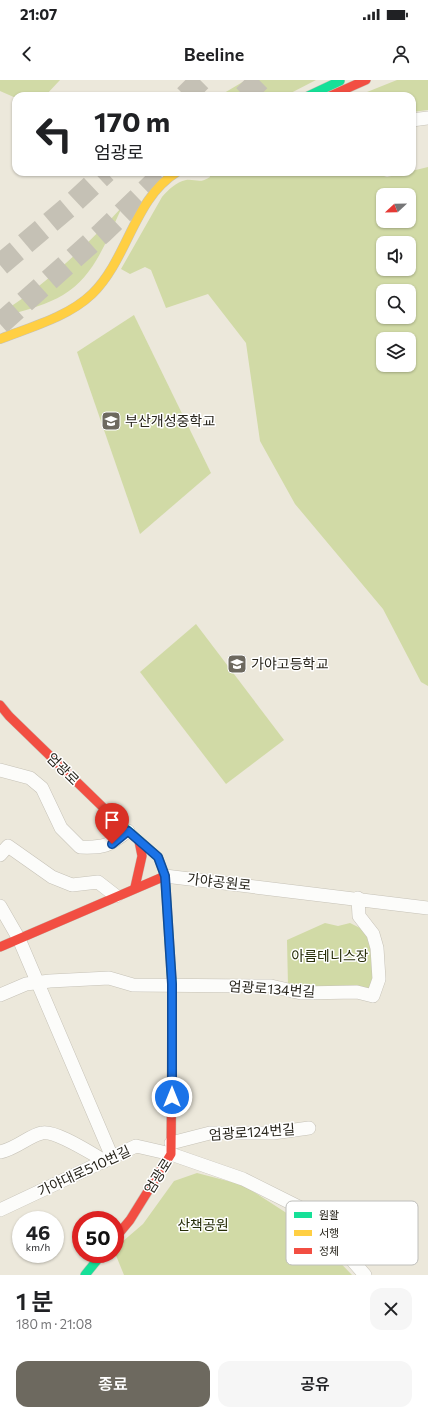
<!DOCTYPE html>
<html lang="ko">
<meta charset="utf-8">
<style>
body{margin:0;font-family:Commissioner,"Noto Sans KR",sans-serif;background:#f6f6f6;color:#202124;height:100vh;display:flex;flex-direction:column;font-size:15px;white-space:nowrap}
*{box-sizing:border-box;margin:0}
p{font-size:13px;color:#757577}
.icon{flex:none;width:22px;height:22px;fill:none;stroke:currentColor;stroke-width:2;stroke-linecap:round;stroke-linejoin:round}
.map{position:relative;height:1195px;overflow:hidden}
.details{display:flex;flex-direction:column;background:#fff;flex:1}
.details>*{flex:none}
.guide{position:absolute;left:12px;top:12px;width:404px;height:84px;border-radius:12px;box-shadow:0 1px 3px #0004;background:#fff;color:#202124;overflow:hidden}
.needle{width:26px;rotate:248deg}
.controls{position:absolute;left:376px;top:108px;display:grid;gap:8px}
.controls a{display:grid;place-items:center;width:40px;height:40px;border-radius:8px;background:#fff;box-shadow:0 1px 3px #0004;font-size:20px}
.speed{position:absolute;left:12px;top:1131px;display:flex;gap:8px;font-size:20px;font-weight:700;text-align:center}
.speed>*{display:grid;place-content:center;width:52px;height:52px;border-radius:50%;background:#fff;box-shadow:0 1px 3px #0004;line-height:1}
.speed small{font-size:10px;font-weight:400}
.speed .limit{border:6px solid #d22;background:#fff;color:#111}
.pin{position:absolute;display:grid;place-items:center;width:34px;height:34px;color:#fff;margin:-41px -17px;border-radius:50% 50% 50% 0;rotate:-45deg;box-shadow:0 0 4px #0007}
.pin .icon{rotate:45deg}
.me{position:absolute;width:44px;margin:-22px;rotate:0deg;stroke-linejoin:round;filter:drop-shadow(0 0 3px #0008)}
.turn{display:flex;align-items:center;gap:14px;height:84px;padding:0 16px;font-size:18px}
.turn .icon{width:52px;height:52px;stroke-width:2.5}
.turn b{display:block;font-size:28px;line-height:34px}
.round{display:grid;place-items:center;flex:none;width:42px;height:42px;border-radius:12px;background:#f6f6f6}
.summary{display:flex;align-items:center;justify-content:space-between;height:68px;padding:0 16px}
h1{font-size:24px;font-weight:600;line-height:30px}
.action{display:flex;gap:8px;margin-top:auto;padding:8px 16px}
.action a{flex:1;height:46px;border-radius:12px;background:#6d695f;color:#fff;font-size:16px;font-weight:600;line-height:46px;text-align:center}
.action a+a{background:#f6f6f6;color:#202124}
.status{display:flex;justify-content:space-between;align-items:center;height:28px;padding:0 20px;background:#fff;direction:ltr}
.status svg{height:11px;fill:currentColor}
header{display:flex;justify-content:space-between;align-items:center;height:52px;padding:0 16px;background:#fff;font-size:18px;font-weight:600}
.map>svg:first-child{display:block}
.green{fill:#d1daa6;fill-rule:evenodd}
.lines{fill:none;stroke-linecap:round;stroke-linejoin:round}
.highway-tunnel{stroke:#c5c1b5;stroke-width:22;stroke-dasharray:22 11;stroke-linecap:butt}
.street-casing{stroke:#c6c2b7;stroke-width:14}
.fast-casing{stroke:#c6c2b7;stroke-width:10}
.slow-casing{stroke:#c6c2b7;stroke-width:10}
.jam-casing{stroke:#c6c2b7;stroke-width:10}
.street{stroke:#fcfcfa;stroke-width:13}
.fast{stroke:#16e098;stroke-width:9}
.slow{stroke:#ffcf43;stroke-width:9}
.jam{stroke:#f24e42;stroke-width:9}
.route-casing{stroke:#114b97;stroke-width:10}
.route{stroke:#1a73e8;stroke-width:7}
.labels{text-anchor:middle;stroke-width:3;stroke-linejoin:round;paint-order:stroke}
.poi-label{font-size:14px;fill:#28251c;stroke:#fff;text-anchor:start}
.street-label{font-size:14px;fill:#28251c;stroke:#fff}
.park-label{font-size:14px;fill:#272e09;stroke:#fff}
.key{fill:#fff;stroke:#bebebb;stroke-width:1}
.key-label{font-size:11px;fill:#28251c}
</style>
<div class="status"><b>21:07</b><svg viewBox="0 0 49 12"><path d="M0 12V9h3v3zM5 12V6h3v6zM10 12V3h3v9zM15 12V0h3v12zM26 1h20v11H26zM47 4h2v5h-2z"/></svg></div>
<header><svg class="icon" aria-label="back" viewBox="0 0 24 24"><path d="M15 5l-7 7 7 7"/></svg>Beeline<svg class="icon" aria-label="person" viewBox="0 0 24 24"><circle cx="12" cy="8" r="4"/><path d="M4 21q1-7 8-7t8 7"/></svg></header>
<div class="map">
<svg width="428" height="1195" viewBox="0 0 428 1195">
<rect width="100%" height="100%" fill="#ece8db"/>
<g class="green">
<path d="M0,0H60L45,16H16V18L0,11Z"/>
<path d="M246,0H316L285,16H219Z"/>
<path d="M397,0H428V30L412,32V16H357Z"/>
<path d="M428,87V606L421,602L383,529L295,424L260,361L246,263L208,214L166,228L151,190L145,187L130,194L121,189L162,117C168,110 176,102 186,100C196,99 200,104 210,97L209,92H381L384,96L387,97ZM383,115H409V141H383ZM383,163H409V189H383ZM383,211H409V237H383ZM383,259H409V285H383Z"/>
<path d="M122,127C107,159 95,196 63,215C48,224 29,229 13,234H9L7,229C49,202 88,164 122,127Z"/>
<path d="M134,235L211,393L140,454L77,272Z"/>
<path d="M196,544L284,660L226,704L140,592Z"/>
<path d="M325,843L338,846L350,843L366,851L371,857L374,897L370,908L288,906L287,860Z"/>
<path d="M197,1093L243,1105L302,1143L352,1195H124L115,1173V1168L143,1144L174,1101Z"/>
</g>
<g class="lines">
<g class="highway-tunnel">
<path d="M185,16L201,0"/>
<path d="M244,16L260,0"/>
<path d="M0,185L72,124L106,92"/>
<path d="M0,244L102,153L161,96"/>
</g>
<g class="street-casing">
<g id="street">
<path d="M412,40L428,38"/>
<path d="M0,690L30,698L42,708L61,748L80,767C104,768 109,766 128,751"/>
<path d="M0,775L8,766L52,797L72,805L98,802L116,816"/>
<path d="M165,796L428,828"/>
<path d="M0,826L19,859L112,1077"/>
<path d="M0,915L26,904L50,901L109,898L133,905L271,906L301,913L357,912L373,916L379,899L377,868L373,854L359,836L358,818"/>
<path d="M171,1063L210,1053H273L309,1048"/>
<path d="M0,1072C16,1069 30,1055 42,1053C56,1050 92,1074 105,1081"/>
<path d="M0,1130L136,1066L171,1074L243,1099L301,1128L330,1155L365,1195"/>
</g>
</g>
<g class="fast-casing">
<g id="fast">
<path d="M308,16L340,1"/>
<path d="M116,740L158,777L165,796L172,904V954"/>
<path d="M85,1195L102,1174"/>
</g>
</g>
<g class="slow-casing">
<path id="slow" d="M0,259C31,247 68,237 92,214C128,179 134,118 177,92"/>
</g>
<g class="jam-casing">
<g id="jam">
<path d="M330,16L366,0"/>
<path d="M0,625L9,636L116,740"/>
<path d="M135,807L142,776L139,761"/>
<path d="M0,867L165,796"/>
<path d="M115,1158L130,1140L171,1074L172,954"/>
</g>
</g>
<use href="#street" class="street"/>
<use href="#fast" class="fast"/>
<use href="#slow" class="slow"/>
<use href="#jam" class="jam"/>
</g>
<g class="lines">
<g class="route-casing">
<path id="route" d="M112,764L128,751L158,777L165,796L172,904V1017"/>
</g>
<use href="#route" class="route"/>
</g>
<defs>
<g id="school-square" transform="scale(1)"><rect x="-9" y="-9" width="18" height="18" rx="4" fill="#6d695f" stroke="#fff"/><path d="M0-5L7-2L0 1L-7-2ZM-4 1L0 2.5L4 1V4Q0 6-4 4Z" fill="#fff"/></g>
</defs>
<g fill-rule="evenodd">
<use href="#school-square" x="111" y="341"/>
<use href="#school-square" x="237" y="584"/>
</g>
<g class="labels">
<g class="poi-label">
<text x="125" y="346">부산개성중학교</text>
<text x="251" y="589">가야고등학교</text>
</g>
<g class="street-label">
<text transform="translate(63 689) rotate(45)" y="5">엄광로</text>
<text transform="translate(219 802) rotate(6)" y="5">가야공원로</text>
<text transform="translate(272 909) rotate(4)" y="5">엄광로134번길</text>
<text transform="translate(252 1052) rotate(-4)" y="5">엄광로124번길</text>
<text transform="translate(84 1091) rotate(-25)" y="5">가야대로510번길</text>
<text transform="translate(158 1096) rotate(-58)" y="5">엄광로</text>
</g>
<g class="park-label">
<text x="330" y="881">아름테니스장</text>
<text x="203" y="1150">산책공원</text>
</g>
</g>
<rect x="286" y="1121" width="132" height="64" rx="6" class="key"/>
<rect x="294" y="1132" width="18" height="6" fill="#16e098"/>
<rect x="294" y="1150" width="18" height="6" fill="#ffcf43"/>
<rect x="294" y="1168" width="18" height="6" fill="#f24e42"/>
<g class="key-label">
<text x="319" y="1139">원활</text>
<text x="319" y="1157">서행</text>
<text x="319" y="1175">정체</text>
</g>
</svg>
<div class="controls">
<a><svg class="needle" viewBox="-14 -14 28 28"><path d="M0-13l5 13h-10z" fill="#e53935"/><path d="M0 13l5-13h-10z" fill="#757577"/></svg></a>
<a><svg class="icon" aria-label="sound" viewBox="0 0 24 24"><path d="M4 9h4l5-4v14l-5-4H4zM17 9q2 3 0 6"/></svg></a>
<a><svg class="icon" aria-label="search" viewBox="0 0 24 24"><circle cx="10" cy="10" r="6"/><path d="M15 15l6 6"/></svg></a>
<a><svg class="icon" aria-label="layers" viewBox="0 0 24 24"><path d="M12 4l9 5-9 5-9-5zM3 14l9 5 9-5"/></svg></a>
</div>
<div class="speed"><div>46<small>km/h</small></div><div class="limit">50</div></div>
<div class="pin" style="left:112px;top:764px;background:#d93025"><svg class="icon" aria-label="arrive" viewBox="0 0 24 24"><path d="M6 21V4h12l-3 4 3 4H6"/></svg></div>
<svg class="me" style="left:172px;top:1017px" viewBox="-20 -20 40 40"><circle r="17" fill="#1a73e8" stroke="#fff" stroke-width="3"/><path d="M0-11L8 9 0 5-8 9z" fill="#fff"/></svg>
<div class="guide">
<div class="turn"><svg class="icon" aria-label="left" viewBox="0 0 24 24"><path d="M17 20v-9H6M10 6l-5 5 5 5"/></svg><div><b>170 m</b>엄광로</div></div>
</div>
</div>
<section class="details">
<div class="summary"><div><h1>1 분</h1><p>180 m · 21:08</p></div><a class="round"><svg class="icon" aria-label="close" viewBox="0 0 24 24"><path d="M6 6l12 12M18 6L6 18"/></svg></a></div>
<div class="action"><a>종료</a><a>공유</a></div>
</section>
